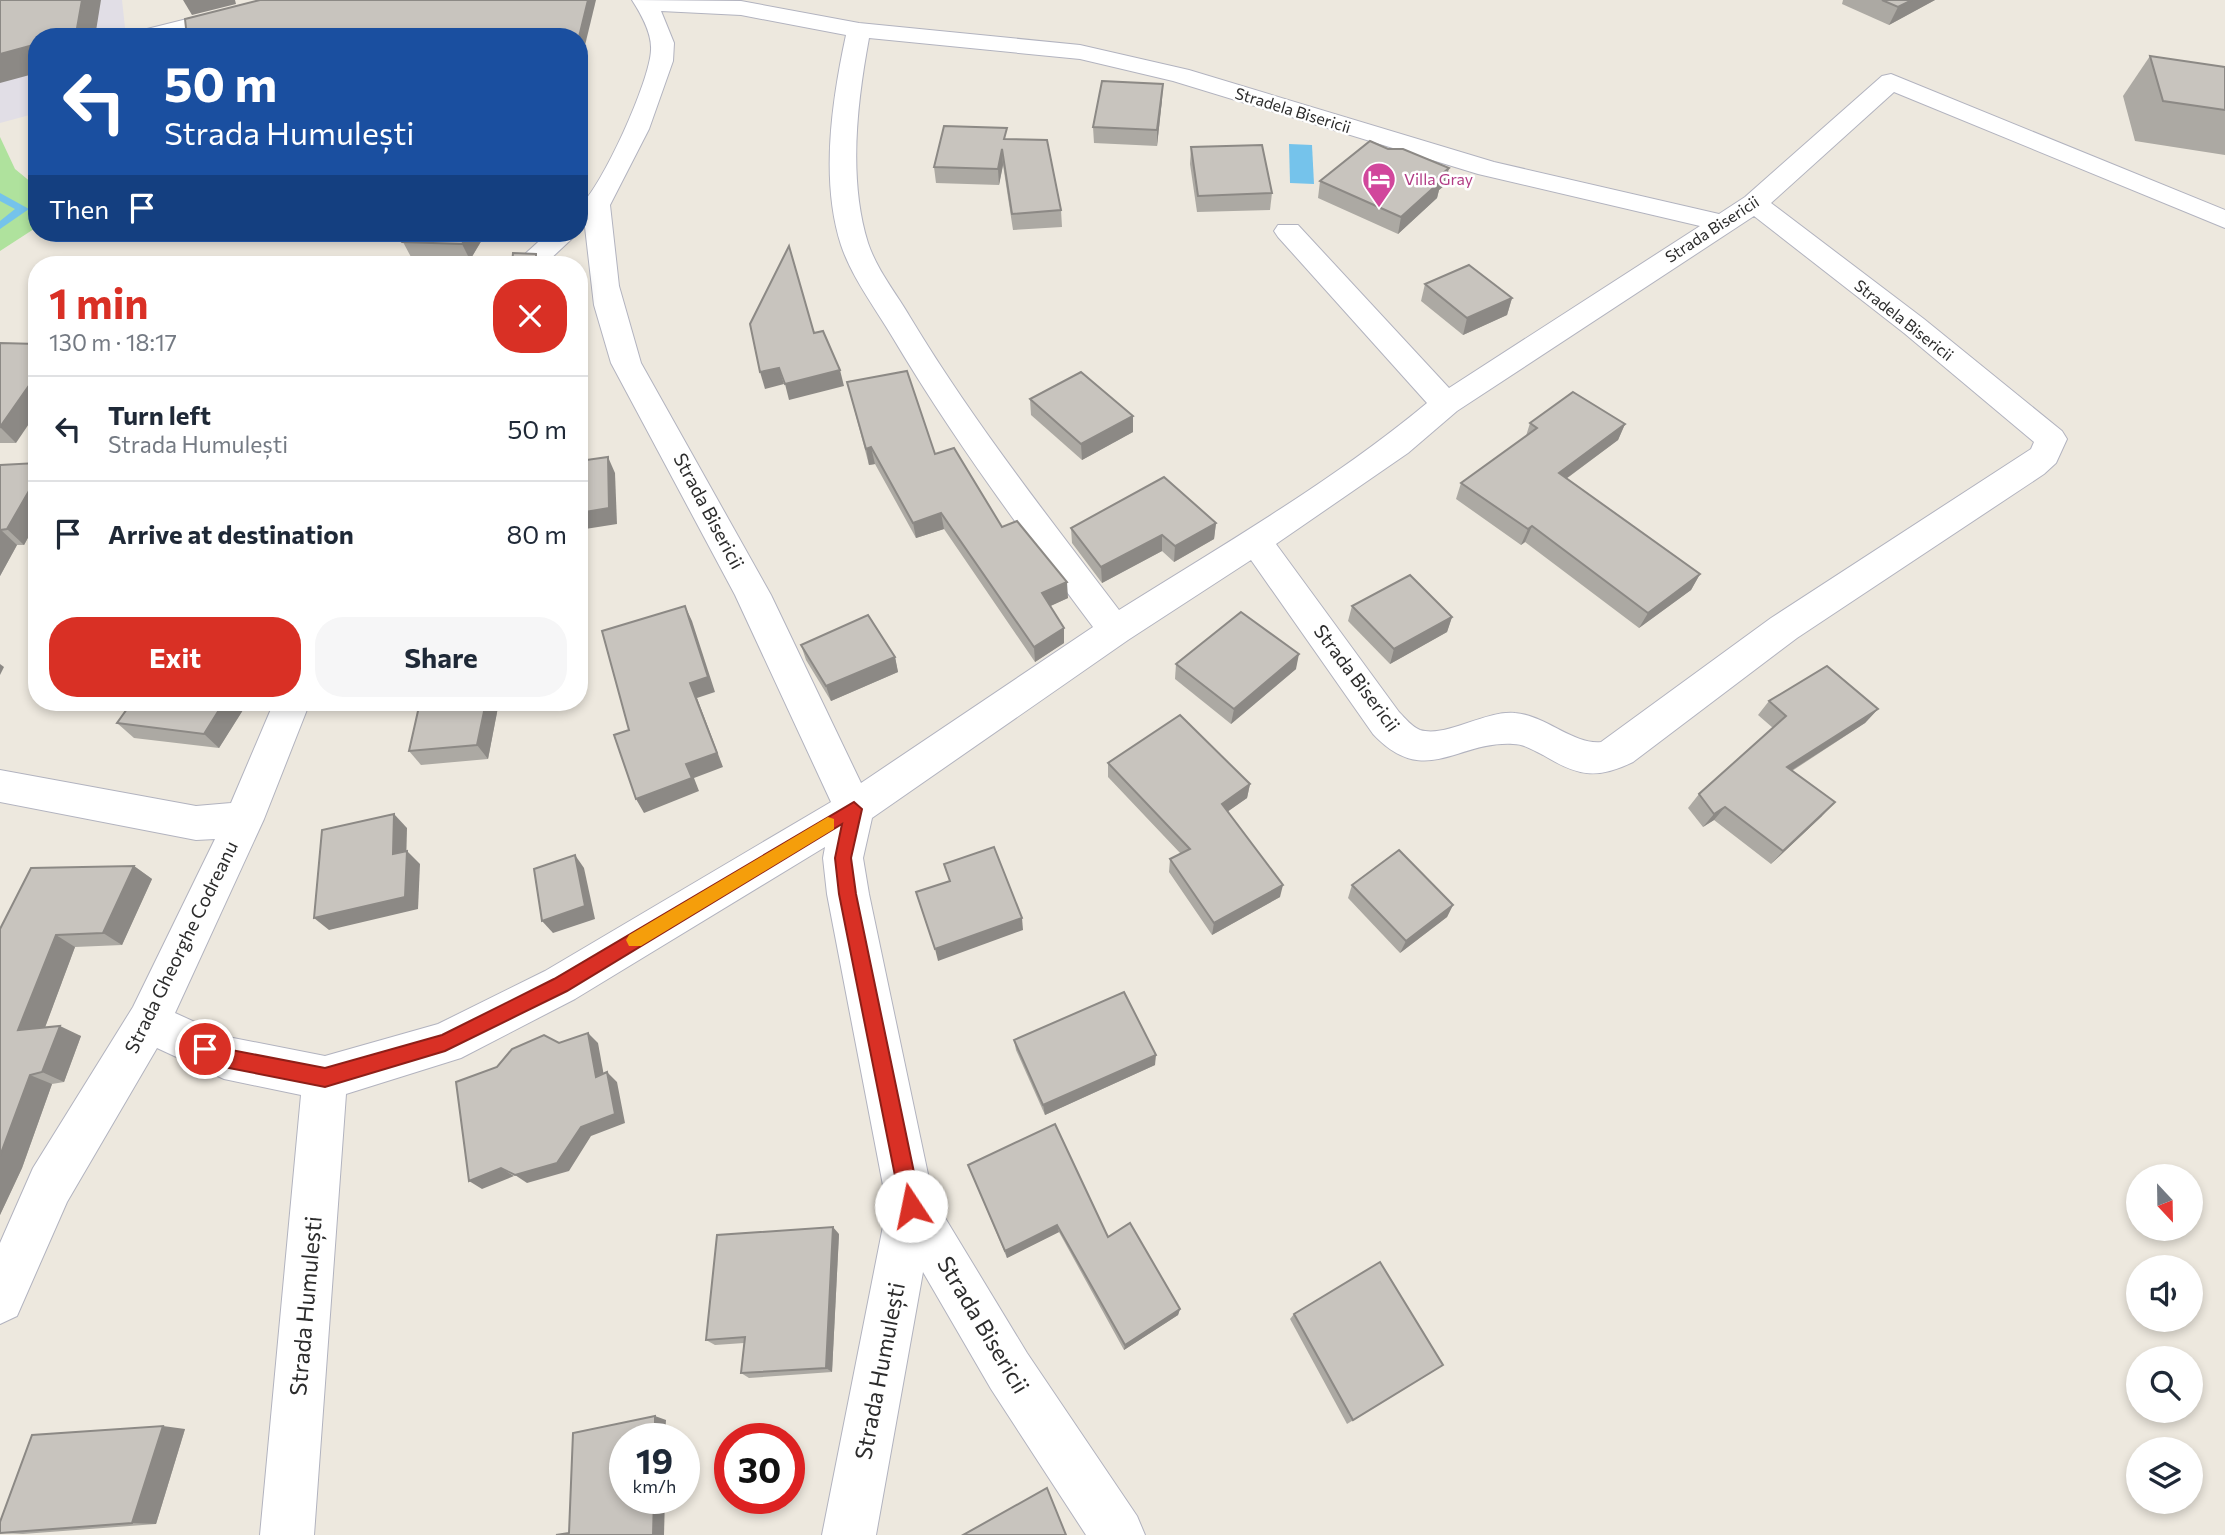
<!DOCTYPE html>
<meta charset="utf-8">
<style>
body{margin:0;font-family:Commissioner,sans-serif;background:#f6f6f7;color:#1f2937;height:100vh;display:flex;flex-direction:column;font-size:26px;white-space:nowrap}
*{box-sizing:border-box;margin:0}
p{font-size:23px;color:#747a83}
.icon{flex:none;width:38px;height:38px;fill:none;stroke:currentColor;stroke-width:2;stroke-linecap:round;stroke-linejoin:round}
.map{position:relative;flex:1;overflow:hidden}
.details{position:absolute;left:28px;top:256px;width:560px;height:455px;display:flex;flex-direction:column;background:#fff;border-radius:28px;box-shadow:0 4px 10px #0003}
.details>*{flex:none}
.hud{position:absolute;left:28px;top:28px;width:560px;height:214px;border-radius:28px;box-shadow:0 4px 10px #0003;background:#1a4fa0;color:#fff;overflow:hidden}
.needle{width:46px;rotate:158deg}
.tools{position:absolute;left:2126px;top:1164px;display:grid;gap:14px}
.tools a{display:grid;place-items:center;width:77px;height:77px;border-radius:50%;background:#fff;box-shadow:0 4px 10px #0003;font-size:35px}
.speed{position:absolute;left:609px;top:1423px;display:flex;gap:14px;font-size:35px;font-weight:700;text-align:center}
.speed>*{display:grid;place-content:center;width:91px;height:91px;border-radius:50%;background:#fff;box-shadow:0 4px 10px #0003;line-height:1}
.speed small{font-size:18px;font-weight:400}
.speed .limit{border:10px solid #d22;background:#fff;color:#111}
.pin{position:absolute;display:grid;place-items:center;width:60px;height:60px;color:#fff;margin:-30px;border:4px solid #fff;border-radius:50%;box-shadow:0 2px 7px #0007}
.me{position:absolute;width:77px;margin:-38px;rotate:349deg;stroke-linejoin:round;filter:drop-shadow(0 0 5px #0008)}
.turn{display:flex;align-items:center;gap:24px;height:147px;padding:0 21px;font-size:32px}
.turn .icon{width:91px;height:91px;stroke-width:2.5}
.turn b{display:block;font-size:49px;line-height:60px}
.then{display:flex;align-items:center;height:66px;padding:0 21px;background:#0003;gap:14px;font-size:26px}
.round{display:grid;place-items:center;flex:none;width:74px;height:74px;border-radius:28px;background:#f6f6f7}
.head{display:flex;align-items:center;justify-content:space-between;height:119px;padding:0 21px}
h1{font-size:42px;font-weight:700;line-height:52px;color:#d93025}
.action{display:flex;gap:14px;margin-top:auto;padding:14px 21px}
.action a{flex:1;height:80px;border-radius:28px;background:#d93025;color:#fff;font-size:28px;font-weight:700;line-height:80px;text-align:center}
.action a+a{background:#f6f6f7;color:#1f2937}
ul{padding:0;list-style:none}
li{display:flex;align-items:center;gap:21px;height:105px;padding:0 21px;border-top:2px solid #e0e1e3}
li div{flex:1}
li b{display:block;font-size:26px}
li em{font-style:normal}
.map>svg:first-child{display:block}
.industrial{fill:#e1dee6}
.green{fill:#afe29d}
.water{fill:#75c3eb}
.lines{fill:none;stroke-linecap:round;stroke-linejoin:round}
.stream{fill:#75c3eb;fill-rule:evenodd}
.minor-casing{stroke:#b2b3bf;stroke-width:2}
.minor{fill:#fff;fill-rule:evenodd}
.wall{fill:#aca9a3}
.shaded-wall{fill:#8c8985}
.building{fill:#c8c4be;stroke:#8c8985;stroke-width:2}
.route{fill:#d93025;stroke:#8d1f18;stroke-width:2}
.slow{fill:#f59e0b}
.labels{text-anchor:middle;stroke-width:5;stroke-linejoin:round;paint-order:stroke}
.far-street-label{font-size:16px;fill:#2c2c2c;stroke:#fff}
.far-hotel-label{font-size:16px;fill:#b23c85;stroke:#fff;text-anchor:start}
.street-label{font-size:19px;fill:#2c2c2c;stroke:#fff}
.near-street-label{font-size:23px;fill:#2c2c2c;stroke:#fff}
</style>
<div class="map">
<svg width="2225" height="1535" viewBox="0 0 2225 1535">
<rect width="100%" height="100%" fill="#ede8de"/>
<path class="industrial" d="M0,0H122L126,37H37V113L0,123Z"/>
<path class="green" d="M0,137L15,169L32,183L37,182V227L0,251Z"/>
<path class="water" d="M1289,144L1312,145L1314,184L1290,183Z"/>
<g class="lines">
<path class="stream" d="M0,193L29,209L0,229V221L15,209L0,201Z"/>
<g class="minor-casing">
<g id="minor">
<path d="M263,0H302L299,5L172,37H131L135,32Z"/>
<path d="M632,0L741,1L859,23L1080,45L1189,70L1494,162L1719,214L1745,197L1882,76L1891,74L2225,210V228L1894,92L1771,203L1924,319L2062,431L2067,439L2056,463L2044,474L1797,638L1633,762C1596,780 1578,776 1543,755C1533,750 1524,744 1513,744C1456,741 1425,789 1373,734L1251,560L1128,640L872,818L863,858L869,894L933,1198L1027,1353L1137,1516L1145,1535H1086L991,1389L923,1272L876,1535H822L887,1206L827,894L823,858L825,847L575,999L461,1058L346,1094L314,1535H260L301,1095L224,1079L157,1048L67,1202L17,1316L0,1324V1243L33,1168L133,1007L215,839L196,840L0,802V770L196,806L231,803L274,702H310L264,819L175,1013L228,1037L325,1056L438,1024L545,971L831,802L735,595L611,363L594,305L585,227L579,228V207C602,187 650,81 651,50C652,33 641,14 632,0ZM661,11L741,15L846,35C832,100 820,180 841,245C852,278 876,309 893,338C953,439 1023,533 1093,627L861,783L771,595L641,363L619,286L610,205L649,129L673,61L674,43ZM869,38L1080,59L1173,81L1478,174L1700,226L1449,388L1298,225H1278L1274,231L1278,237L1427,403C1332,482 1224,544 1119,610C1046,514 972,420 910,317C896,293 877,270 868,243C848,179 857,103 869,38ZM1754,216L1904,333L2034,442L2031,449L1771,618L1601,742C1574,745 1545,715 1515,713C1485,710 1447,738 1420,730C1412,727 1405,718 1399,712L1276,544L1408,453L1457,411Z"/>
<path d="M548,233H578L545,264H514Z"/>
</g>
</g>
<use href="#minor" class="minor"/>
</g>
<g class="wall">
<path d="M1843,0H1935L1889,25L1842,4Z"/>
<path d="M2150,56L2225,67V155L2135,141L2123,96Z"/>
<path d="M1162,100L1157,146L1094,143L1093,127Z"/>
<path d="M1007,139L1061,210L1062,227L1013,230L1003,165L999,185L936,183L934,167Z"/>
<path d="M1191,147L1272,193L1270,210L1197,212L1190,164Z"/>
<path d="M1320,181L1445,185L1439,190L1437,198L1398,234L1318,198Z"/>
<path d="M412,233H486L470,260L411,257L403,242Z"/>
<path d="M1425,284L1512,298L1507,315L1463,335L1421,301Z"/>
<path d="M0,343L16,443H0Z"/>
<path d="M847,382L935,454L1068,598L1050,606L1064,643L1035,662L944,529L916,538L875,464L869,465Z"/>
<path d="M1030,399L1133,416V432L1082,460L1031,415Z"/>
<path d="M1530,423L1625,424L1618,440L1566,479L1700,574L1691,590L1639,628L1525,542L1521,545L1456,499L1461,483L1526,436Z"/>
<path d="M37,463V521L24,545H17L0,576V465Z"/>
<path d="M1216,523L1214,539L1174,562L1162,551L1102,583L1072,543L1071,528Z"/>
<path d="M1352,606L1452,617L1447,632L1390,664L1348,621Z"/>
<path d="M801,645L895,657L898,672L831,701L806,660Z"/>
<path d="M1176,664L1296,669L1231,724L1175,679Z"/>
<path d="M1769,701L1878,709L1865,723L1792,771L1822,816L1771,864L1714,820L1703,827L1688,808L1699,794L1773,728L1758,715Z"/>
<path d="M132,702H248L219,748L134,738L117,723Z"/>
<path d="M499,702L488,759L421,765L409,751Z"/>
<path d="M1108,763L1250,784L1247,798L1228,811L1280,897L1212,935L1169,872L1170,859L1181,854L1108,777Z"/>
<path d="M134,866L152,879L122,945L75,947L45,1027L81,1036L64,1082L52,1084L22,1168L0,1215V929Z"/>
<path d="M1352,885L1453,905L1447,917L1400,953L1348,898Z"/>
<path d="M1014,1040L1155,1065L1045,1115L1016,1050Z"/>
<path d="M968,1165L1108,1237L1180,1309L1178,1315L1124,1350L1059,1232L1007,1258Z"/>
<path d="M839,1234L832,1372L749,1378L741,1373L744,1343L715,1345L706,1340Z"/>
<path d="M1294,1314L1443,1365L1347,1424L1290,1319Z"/>
<path d="M185,1429L156,1524L23,1534L0,1533Z"/>
</g>
<g class="shaded-wall">
<path d="M82,0H101L95,37H65Z"/>
<path d="M183,0H235L236,4L192,15Z"/>
<path d="M588,0H596L579,70V37Z"/>
<path d="M1912,0H1935L1889,25L1898,7Z"/>
<path d="M37,44V73L0,83V54Z"/>
<path d="M1163,84L1162,100L1157,146V130Z"/>
<path d="M1002,149L1003,165L999,185L998,169Z"/>
<path d="M1449,168L1445,185L1439,190L1437,198L1398,234L1401,217L1436,179Z"/>
<path d="M469,233H486L470,260L462,244Z"/>
<path d="M536,254L540,264H536Z"/>
<path d="M1512,298L1507,315L1463,335L1467,318Z"/>
<path d="M779,368L784,384L765,389L760,372Z"/>
<path d="M840,370L844,386L789,400L785,384Z"/>
<path d="M37,374V412L16,443L0,427Z"/>
<path d="M1133,416V432L1082,460L1081,444Z"/>
<path d="M1625,424L1618,440L1552,489L1559,473Z"/>
<path d="M871,447L875,464L869,465L866,449Z"/>
<path d="M608,457L615,473L617,524L579,530V513Z"/>
<path d="M37,477V521L24,545L7,529Z"/>
<path d="M941,513L944,529L916,538L913,523Z"/>
<path d="M1216,523L1214,539L1174,562L1175,546Z"/>
<path d="M1532,526L1525,542L1521,545L1528,529Z"/>
<path d="M0,529L17,545L0,576Z"/>
<path d="M1162,535V551L1102,583L1101,567Z"/>
<path d="M1700,574L1691,590L1639,628L1648,613Z"/>
<path d="M1067,582L1068,598L1044,609L1042,593Z"/>
<path d="M685,606L692,621L715,692L697,698L723,767L694,778L699,791L644,813L636,799L686,764L690,683Z"/>
<path d="M1452,617L1447,632L1390,664L1394,649Z"/>
<path d="M1064,628V643L1035,662L1034,647Z"/>
<path d="M1299,654L1296,669L1231,724L1234,709Z"/>
<path d="M895,657L898,672L831,701L826,686Z"/>
<path d="M0,664L4,667L0,675Z"/>
<path d="M224,702H248L219,748L204,734Z"/>
<path d="M486,702H499L488,759L477,745Z"/>
<path d="M1878,709L1865,723L1775,781L1787,767Z"/>
<path d="M1250,784L1247,798L1220,817L1222,804Z"/>
<path d="M1835,802L1822,816L1771,864L1783,851Z"/>
<path d="M1725,807L1714,820L1703,827L1714,814Z"/>
<path d="M394,814L407,828L406,867L393,854Z"/>
<path d="M407,851L420,864L418,909L329,930L314,918Z"/>
<path d="M575,855L584,868L595,919L553,933L542,921Z"/>
<path d="M134,866L152,879L122,945L103,933Z"/>
<path d="M1283,885L1280,897L1212,935L1214,923Z"/>
<path d="M1453,905L1447,917L1400,953L1406,941Z"/>
<path d="M1022,918L1023,930L938,961L935,949Z"/>
<path d="M56,935L75,947L40,1041L18,1030Z"/>
<path d="M60,1026L81,1036L64,1082L42,1072Z"/>
<path d="M588,1033L598,1043L606,1087L596,1077Z"/>
<path d="M1156,1055L1155,1065L1045,1115L1043,1105Z"/>
<path d="M607,1072L617,1082L625,1123L591,1136L569,1171L527,1183L515,1175L581,1127Z"/>
<path d="M30,1075L52,1084L22,1168L0,1215V1156Z"/>
<path d="M501,1168L514,1176L482,1189L469,1181Z"/>
<path d="M1057,1225L1059,1232L1007,1258L1005,1251Z"/>
<path d="M833,1227L839,1234L832,1372L826,1368Z"/>
<path d="M1180,1309L1178,1315L1124,1350L1125,1345Z"/>
<path d="M655,1416L666,1420L665,1438H655Z"/>
<path d="M163,1426L185,1429L156,1524L132,1523Z"/>
<path d="M654,1498H665L664,1535H653Z"/>
</g>
<g class="building">
<path d="M0,0H82L76,34L65,37H37V44L0,54Z"/>
<path d="M260,0H588L579,37H187L185,19Z"/>
<path d="M1882,0H1912L1898,7Z"/>
<path d="M2150,56L2225,67V110L2163,101Z"/>
<path d="M1102,81L1163,84L1157,130L1093,127Z"/>
<path d="M944,126L1007,128L1004,139L1047,140L1061,210L1012,214L1002,149L998,169L934,167Z"/>
<path d="M1370,141L1388,149H1403L1449,168L1436,179L1441,181L1401,217L1320,181Z"/>
<path d="M1262,145L1272,193L1198,196L1191,147Z"/>
<path d="M412,233H469L462,244L403,242Z"/>
<path d="M789,246L814,333L823,331L840,370L785,384L779,368L760,372L750,324Z"/>
<path d="M513,253L536,254V264H512Z"/>
<path d="M1469,265L1512,298L1467,318L1425,284Z"/>
<path d="M0,343L37,344V374L0,427Z"/>
<path d="M907,371L935,454L954,448L1002,527L1017,521L1067,582L1042,593L1064,628L1034,647L941,513L913,523L871,447L866,449L847,382Z"/>
<path d="M1081,372L1133,416L1081,444L1030,399Z"/>
<path d="M1573,392L1625,424L1559,473L1700,574L1648,613L1532,526L1528,529L1461,483L1537,428L1530,423Z"/>
<path d="M608,457L609,508L579,513V461Z"/>
<path d="M37,463V477L7,529L0,530V465Z"/>
<path d="M1164,477L1216,523L1175,546L1162,535L1101,567L1071,528Z"/>
<path d="M1410,575L1452,617L1394,649L1352,606Z"/>
<path d="M685,606L708,677L690,683L717,753L686,764L692,778L636,799L614,735L629,730L602,631Z"/>
<path d="M1241,612L1299,654L1234,709L1176,664Z"/>
<path d="M868,615L895,657L826,686L801,645Z"/>
<path d="M1827,666L1878,709L1787,767L1835,802L1783,851L1725,807L1714,814L1699,794L1786,716L1769,701Z"/>
<path d="M132,702H224L204,734L117,723Z"/>
<path d="M420,702H486L477,745L409,751Z"/>
<path d="M1180,715L1250,784L1222,804L1283,885L1214,923L1170,859L1190,849L1108,763Z"/>
<path d="M394,814L393,854L407,851L405,897L314,918L322,830Z"/>
<path d="M994,847L1022,918L935,949L916,892L950,881L944,864Z"/>
<path d="M1399,850L1453,905L1406,941L1352,885Z"/>
<path d="M575,855L585,906L542,921L534,869Z"/>
<path d="M134,866L103,933L56,935L18,1030L60,1026L42,1072L30,1075L0,1156V929L31,868Z"/>
<path d="M1124,992L1156,1055L1043,1105L1014,1040Z"/>
<path d="M588,1033L596,1077L607,1072L615,1114L581,1127L557,1163L515,1175L501,1168L469,1181L456,1082L497,1067L512,1049L544,1035L559,1043Z"/>
<path d="M1055,1124L1108,1237L1130,1223L1180,1309L1125,1345L1057,1225L1005,1251L968,1165Z"/>
<path d="M833,1227L826,1368L741,1373L745,1337L706,1340L717,1235Z"/>
<path d="M1380,1262L1443,1365L1353,1420L1294,1314Z"/>
<path d="M655,1416V1438H625V1498H654L653,1535H556L569,1533L573,1433Z"/>
<path d="M163,1426L132,1523L0,1533V1522L32,1435Z"/>
<path d="M1047,1488L1066,1535H963Z"/>
</g>
<path class="route" d="M854,802L862,809L851,858L856,894L921,1206L918,1213L911,1216L904,1213L901,1206L839,894L835,858L842,824L567,991L445,1051L325,1087L224,1067L199,1055L196,1049L199,1042L205,1040L226,1049L325,1068L442,1035L554,979Z"/>
<path class="slow" d="M828,817L834,819V829L641,946H629L626,940L629,935Z"/>
<defs>
<g id="hotel-pin" transform="scale(1.75)"><path d="M0 17L-7.5 6A9.5 9.5 0 1 1 7.5 6Z" fill="#d1479c" stroke="#fff"/><path d="M-6-4.5h1.5V1H6V5H4.5V3h-9V5H-6ZM-4 0a1.8 1.8 0 1 1 3.6 0ZM.5 0V-2.5h3Q6-2.5 6 0Z" fill="#fff"/></g>
</defs>
<g fill-rule="evenodd">
<use href="#hotel-pin" x="1379" y="179"/>
</g>
<g class="labels">
<g class="far-street-label">
<text transform="translate(1293 110) rotate(17)" y="6">Stradela Bisericii</text>
<text transform="translate(1712 229) rotate(-33)" y="6">Strada Bisericii</text>
<text transform="translate(1904 320) rotate(38)" y="6">Stradela Bisericii</text>
</g>
<g class="far-hotel-label">
<text x="1404" y="185">Villa Gray</text>
</g>
<g class="street-label">
<text transform="translate(709 511) rotate(62)" y="7">Strada Bisericii</text>
<text transform="translate(1357 678) rotate(53)" y="7">Strada Bisericii</text>
<text transform="translate(181 947) rotate(-64)" y="7">Strada Gheorghe Codreanu</text>
</g>
<g class="near-street-label">
<text transform="translate(306 1306) rotate(-85)" y="8">Strada Humulești</text>
<text transform="translate(983 1325) rotate(59)" y="8">Strada Bisericii</text>
<text transform="translate(880 1371) rotate(-79)" y="8">Strada Humulești</text>
</g>
</g>
</svg>
<div class="tools">
<a><svg class="needle" viewBox="-14 -14 28 28"><path d="M0-13l5 13h-10z" fill="#e53935"/><path d="M0 13l5-13h-10z" fill="#747a83"/></svg></a>
<a><svg class="icon" aria-label="sound" viewBox="0 0 24 24"><path d="M4 9h4l5-4v14l-5-4H4zM17 9q2 3 0 6"/></svg></a>
<a><svg class="icon" aria-label="search" viewBox="0 0 24 24"><circle cx="10" cy="10" r="6"/><path d="M15 15l6 6"/></svg></a>
<a><svg class="icon" aria-label="layers" viewBox="0 0 24 24"><path d="M12 4l9 5-9 5-9-5zM3 14l9 5 9-5"/></svg></a>
</div>
<div class="speed"><div>19<small>km/h</small></div><div class="limit">30</div></div>
<div class="pin" style="left:205px;top:1049px;background:#d93025"><svg class="icon" aria-label="arrive" viewBox="0 0 24 24"><path d="M6 21V4h12l-3 4 3 4H6"/></svg></div>
<svg class="me" style="left:911px;top:1206px" viewBox="-20 -20 40 40"><circle r="19" fill="#fff"/><path d="M0-13L10 11 0 6-10 11z" fill="#d93025"/></svg>
<div class="hud">
<div class="turn"><svg class="icon" aria-label="left" viewBox="0 0 24 24"><path d="M17 20v-9H6M10 6l-5 5 5 5"/></svg><div><b>50 m</b>Strada Humulești</div></div>
<div class="then">Then<svg class="icon" aria-label="arrive" viewBox="0 0 24 24"><path d="M6 21V4h12l-3 4 3 4H6"/></svg></div>
</div>
<section class="details">
<div class="head"><div><h1>1 min</h1><p>130 m · 18:17</p></div><a class="round" style="background:#d93025;color:#fff"><svg class="icon" aria-label="close" viewBox="0 0 24 24"><path d="M6 6l12 12M18 6L6 18"/></svg></a></div>
<ul>
<li><svg class="icon" aria-label="left" viewBox="0 0 24 24"><path d="M17 20v-9H6M10 6l-5 5 5 5"/></svg><div><b>Turn left</b><p>Strada Humulești</p></div><em>50 m</em></li>
<li><svg class="icon" aria-label="arrive" viewBox="0 0 24 24"><path d="M6 21V4h12l-3 4 3 4H6"/></svg><div><b>Arrive at destination</b></div><em>80 m</em></li>
</ul>
<div class="action"><a>Exit</a><a>Share</a></div>
</section>
</div>
